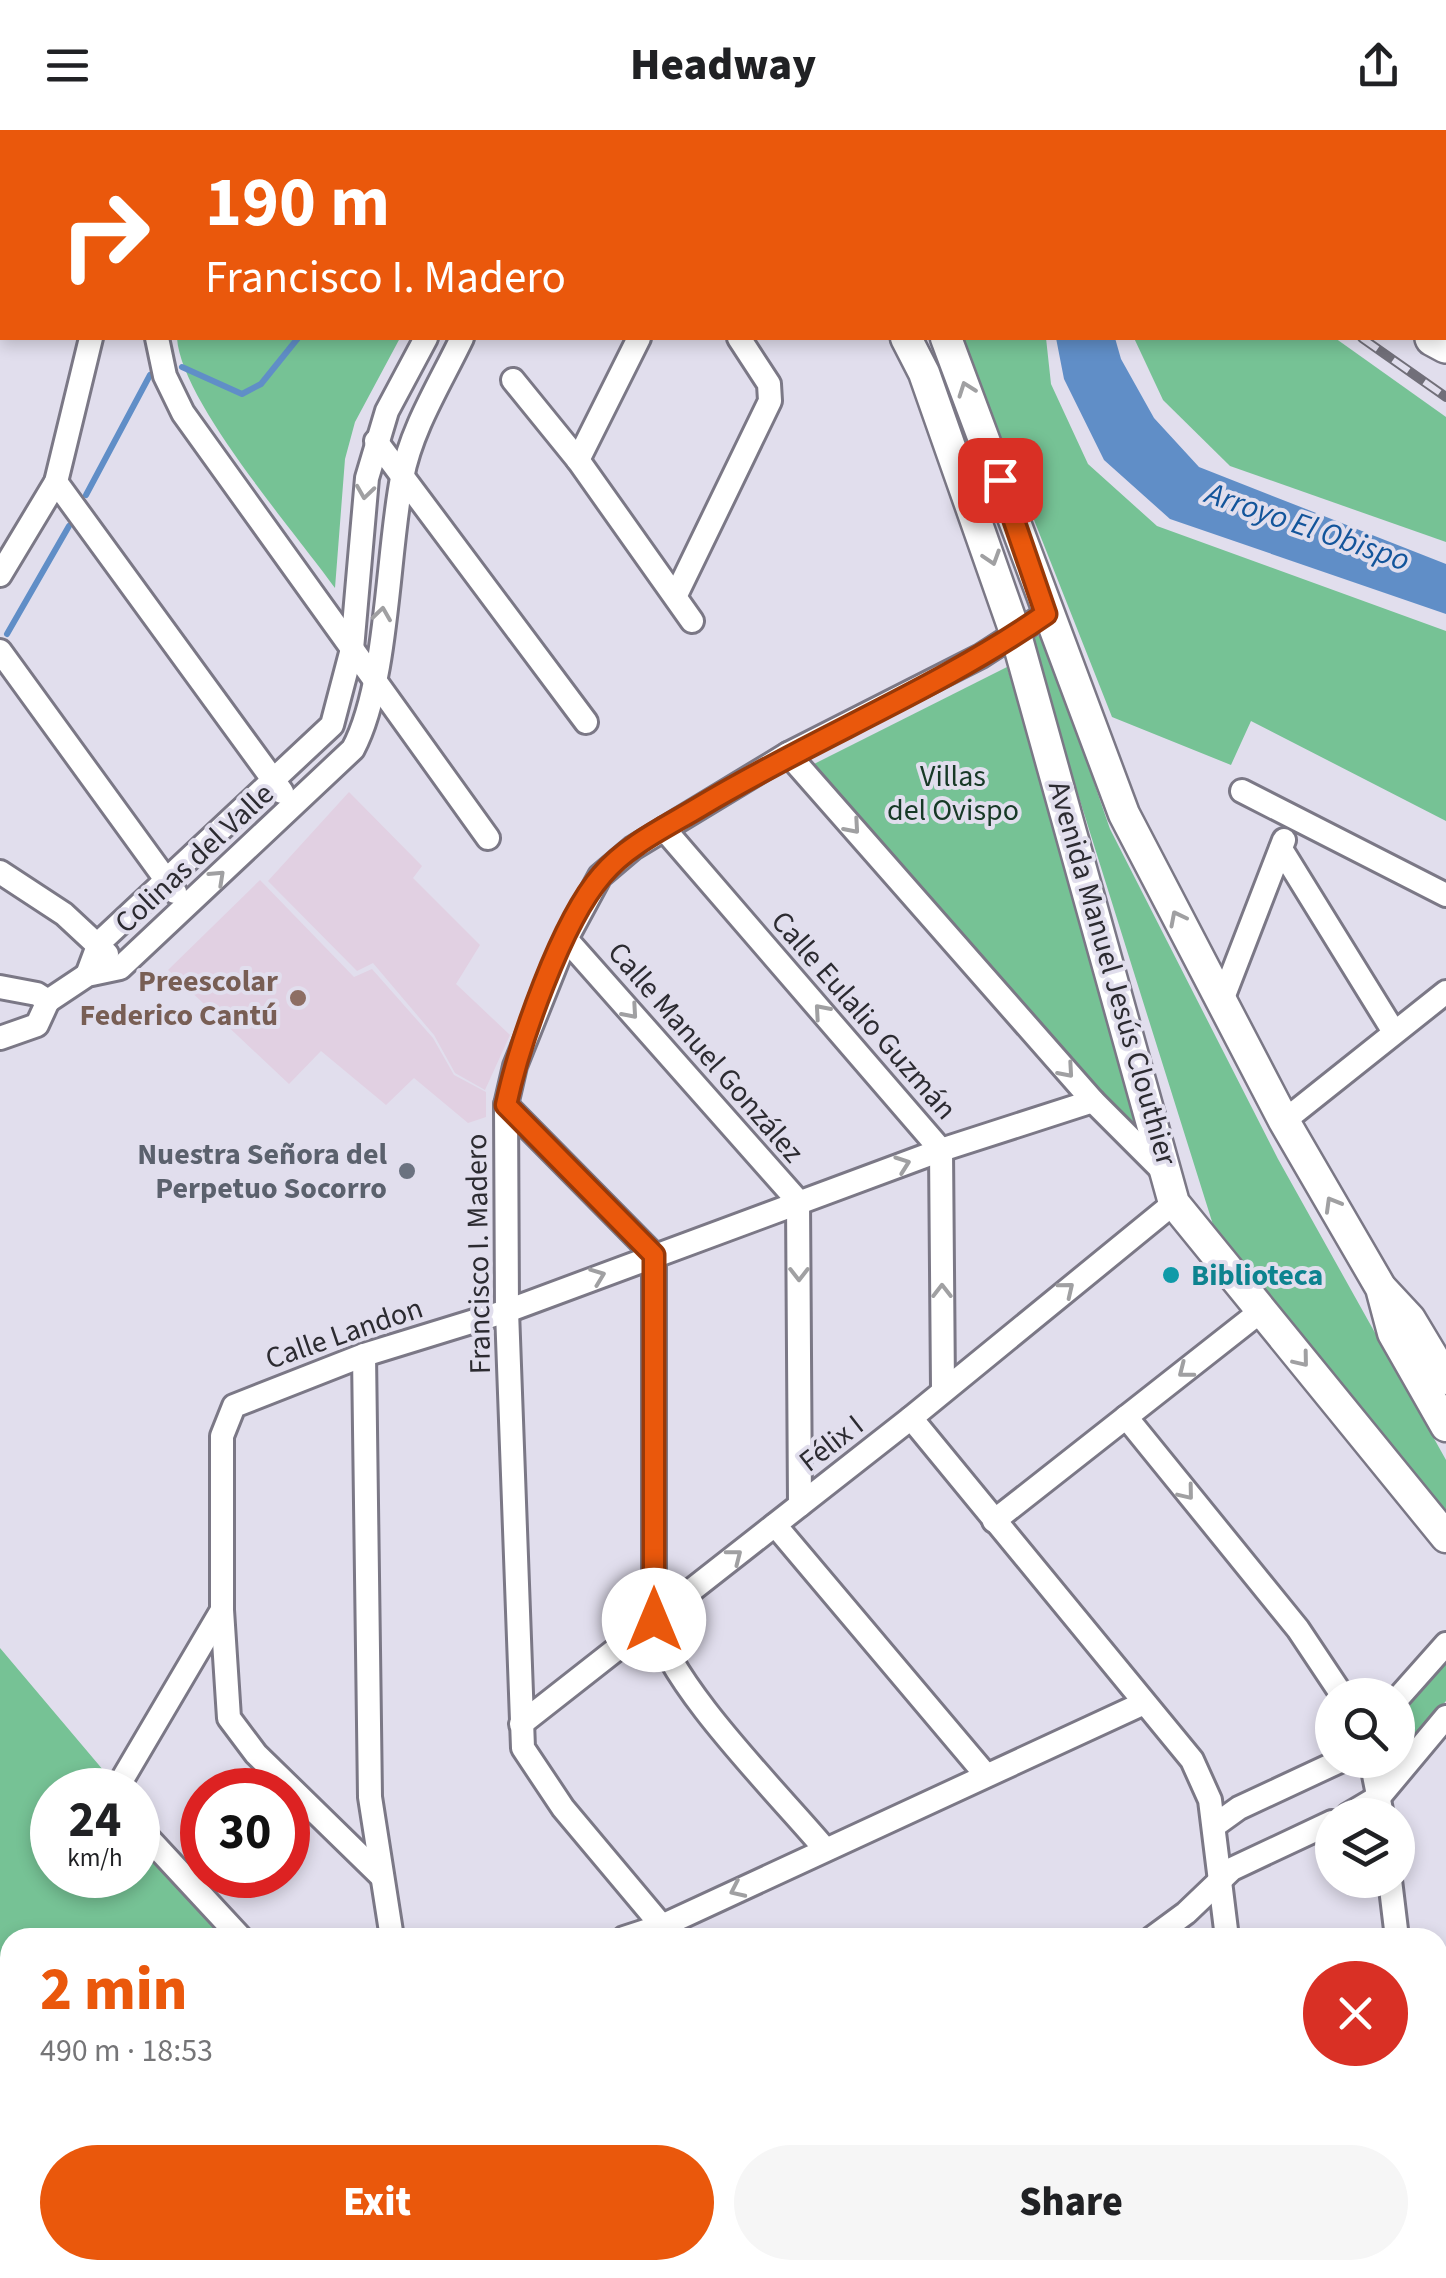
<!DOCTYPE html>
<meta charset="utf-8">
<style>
body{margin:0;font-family:"Source Sans 3",sans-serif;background:#f6f6f6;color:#202124;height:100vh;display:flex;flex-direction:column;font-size:38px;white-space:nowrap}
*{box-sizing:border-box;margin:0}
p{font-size:32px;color:#757577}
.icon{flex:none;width:55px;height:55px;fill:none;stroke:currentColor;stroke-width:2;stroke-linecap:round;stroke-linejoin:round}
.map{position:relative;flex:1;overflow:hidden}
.drawer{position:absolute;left:0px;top:1798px;width:1448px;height:352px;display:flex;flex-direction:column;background:#fff;border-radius:30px 30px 0 0;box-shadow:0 5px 15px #0003}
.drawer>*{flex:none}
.banner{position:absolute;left:0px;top:0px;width:1448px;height:210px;box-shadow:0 5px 15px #0003;background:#ea580c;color:#fff;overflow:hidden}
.tools{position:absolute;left:1315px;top:1548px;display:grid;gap:20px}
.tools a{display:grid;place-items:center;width:100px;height:100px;border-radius:50%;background:#fff;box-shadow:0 5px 15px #0003;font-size:50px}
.speed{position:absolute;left:30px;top:1638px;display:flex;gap:20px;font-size:50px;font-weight:700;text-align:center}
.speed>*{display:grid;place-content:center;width:130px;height:130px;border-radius:50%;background:#fff;box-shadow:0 5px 15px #0003;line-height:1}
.speed small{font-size:25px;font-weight:400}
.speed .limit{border:15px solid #d22;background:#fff;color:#111}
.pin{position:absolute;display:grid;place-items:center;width:85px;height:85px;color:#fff;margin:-42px;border-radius:20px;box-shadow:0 5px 15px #0006}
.me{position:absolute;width:110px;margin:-55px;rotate:0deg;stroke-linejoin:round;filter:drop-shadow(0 0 8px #0008)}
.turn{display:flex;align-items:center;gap:35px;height:210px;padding:0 40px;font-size:45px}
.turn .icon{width:130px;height:130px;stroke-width:2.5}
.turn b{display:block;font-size:70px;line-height:85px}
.round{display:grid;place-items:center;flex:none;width:105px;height:105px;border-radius:52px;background:#f6f6f6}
.overview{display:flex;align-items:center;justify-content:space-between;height:170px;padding:0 40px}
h1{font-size:60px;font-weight:800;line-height:75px;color:#ea580c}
.primary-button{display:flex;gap:20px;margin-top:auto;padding:20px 40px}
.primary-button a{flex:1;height:115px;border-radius:60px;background:#ea580c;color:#fff;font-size:40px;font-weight:800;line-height:115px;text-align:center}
.primary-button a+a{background:#f6f6f6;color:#202124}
header{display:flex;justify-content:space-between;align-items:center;height:130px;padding:0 40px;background:#fff;font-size:45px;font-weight:800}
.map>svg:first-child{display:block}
.education{fill:#e1d0e2}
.green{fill:#76c295}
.water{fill:#608ec7}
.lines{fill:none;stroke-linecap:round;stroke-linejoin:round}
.stream{stroke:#608ec7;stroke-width:6}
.street-casing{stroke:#7b7886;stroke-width:28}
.secondary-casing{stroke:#7b7886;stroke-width:35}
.primary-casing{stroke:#7b7886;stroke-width:40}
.street{stroke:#fff;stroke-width:22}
.secondary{stroke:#fff;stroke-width:30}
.primary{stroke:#fff;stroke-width:35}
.rail-casing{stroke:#716f79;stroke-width:10}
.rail{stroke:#e1deed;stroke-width:6;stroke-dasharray:19;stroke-linecap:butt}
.oneway{stroke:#a0a0a2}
.route-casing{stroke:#983908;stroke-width:25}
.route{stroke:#ea580c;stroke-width:18}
.education-dot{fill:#8d6e63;stroke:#e1deed;stroke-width:4}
.worship-dot{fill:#6b7280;stroke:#e1deed;stroke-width:4}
.culture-dot{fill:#0f9aa8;stroke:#e1deed;stroke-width:4}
.labels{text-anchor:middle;stroke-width:8;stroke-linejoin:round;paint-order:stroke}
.park-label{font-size:30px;fill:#173926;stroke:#e1deed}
.street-label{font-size:30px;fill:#2c2b31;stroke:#e1deed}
.education-label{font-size:30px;font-weight:bold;fill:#785e54;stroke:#e1deed;text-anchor:end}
.worship-label{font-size:30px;font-weight:bold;fill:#5b616d;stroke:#e1deed;text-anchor:end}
.culture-label{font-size:30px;font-weight:bold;fill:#0d838f;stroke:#e1deed;text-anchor:start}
.water-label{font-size:32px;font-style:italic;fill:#13559b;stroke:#e1deed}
</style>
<header><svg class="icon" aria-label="menu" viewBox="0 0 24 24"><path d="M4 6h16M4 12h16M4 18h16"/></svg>Headway<svg class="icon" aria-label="share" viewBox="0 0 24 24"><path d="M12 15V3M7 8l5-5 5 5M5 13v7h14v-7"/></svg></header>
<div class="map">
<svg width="1446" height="2148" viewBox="0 0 1446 2148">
<rect width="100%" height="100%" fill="#e1deed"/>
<g class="education">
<path d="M349,662L422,736L413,748L480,815L456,854L510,905L485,960L455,943L434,905L373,833L357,841L268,751Z"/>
<path d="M260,750L354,847L372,839L433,908L454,945L486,962V987L468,993L414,948L386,975L321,921L289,954L168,840Z"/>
</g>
<g class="green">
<path d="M78,0H508L507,2H80Z"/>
<path d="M177,208H400L355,292L345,329L335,458C294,401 181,271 177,208Z"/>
<path d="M962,208H1046L1051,254L1088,334L1157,396L1446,501V691L1251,591L1231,635L1112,587Z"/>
<path d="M1134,208H1335L1446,287V412L1230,336L1163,270Z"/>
<path d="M1043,505L1110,699L1278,1029L1446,1330V1384L1220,1117L1029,508Z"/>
<path d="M1007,537L1082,788L1142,1015L812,635Z"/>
<path d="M0,1518L120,1660H52V1745H138V1681L245,1807L10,1808V2140H482L484,2148H0Z"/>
<path d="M1446,1526V1571L1398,1627V1579Z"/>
<path d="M741,2140H855L861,2148H747Z"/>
</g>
<path class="water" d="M1056,208H1115L1121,229L1154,288L1199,337L1446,434V484L1170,389L1104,330L1064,249Z"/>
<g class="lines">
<g class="stream">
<path d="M449,2L451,0"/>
<path d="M182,237L242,264L261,254L298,208"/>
<path d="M86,365L150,245"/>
<path d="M7,504L69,396"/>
</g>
<g class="street-casing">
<g id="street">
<path d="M51,0L55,2"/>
<path d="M582,0L584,2"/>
<path d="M1397,0L1401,2"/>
<path d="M527,2L528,0"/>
<path d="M563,2L564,0"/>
<path d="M1445,27H1446"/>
<path d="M1445,112L1446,113"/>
<path d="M157,208L165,246L183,283L488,708"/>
<path d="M513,250L578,330L692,491"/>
<path d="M376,311L586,592"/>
<path d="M578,330L639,208"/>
<path d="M56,352L282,662"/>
<path d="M0,445L56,352L91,208"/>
<path d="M676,465L770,271L769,254L739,208"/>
<path d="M0,521L175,762"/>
<path d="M788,624L1093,971L1165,1043"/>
<path d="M1242,661L1446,765"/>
<path d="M664,699L941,1020L943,1259"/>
<path d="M1281,719L1394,902"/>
<path d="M0,742L64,784L107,824"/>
<path d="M566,809L798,1071L800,1375"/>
<path d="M87,845L99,813L332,595L352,519L367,348L387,281L426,208"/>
<path d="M0,857L37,864L48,871"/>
<path d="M48,871L87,845L120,838L353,619C388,553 387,426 402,348C411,299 441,252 462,208"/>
<path d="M1221,873L1284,710"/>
<path d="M0,908L37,895L48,871"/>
<path d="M506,975L654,1125V1490C669,1555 778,1663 825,1719"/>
<path d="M1284,991L1446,862"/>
<path d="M364,1225L370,1667L392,1808"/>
<path d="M1126,1287L1298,1499L1342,1565"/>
<path d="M911,1288L1192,1630L1210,1670L1227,1808"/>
<path d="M994,1391L1261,1181"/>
<path d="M775,1395L986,1645"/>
<path d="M1398,1568L1446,1514"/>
<path d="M521,1594L911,1288L1174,1073"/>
<path d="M1371,1630L1382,1685"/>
<path d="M116,1660L222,1480"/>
<path d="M1348,1685L1380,1666L1446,1587"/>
<path d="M1214,1696L1239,1678L1342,1630"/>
<path d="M138,1697L241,1808"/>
<path d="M381,1746L256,1624L229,1588L222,1480V1306L234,1276L364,1225L507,1181L941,1020L1093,971"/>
<path d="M1390,1750L1397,1808"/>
<path d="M624,1808L664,1795L1144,1573"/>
<path d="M672,1808L563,1678L523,1618L507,1181L506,975L515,936L566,809L600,746L633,718L788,624L981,526L1046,484"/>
<path d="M1152,1808L1186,1783L1232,1739L1332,1692"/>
<path d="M1438,2079L1446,2083"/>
<path d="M886,2140L892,2148"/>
<path d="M1105,2140L1110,2148"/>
<path d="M1313,2140L1320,2148"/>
<path d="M1435,2140L1436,2148"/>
</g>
</g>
<g class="secondary-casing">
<g id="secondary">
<path d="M789,0L790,2"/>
<path d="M840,0L842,2"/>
<path d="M906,208L924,243L1016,505L1174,1073L1446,1407"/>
<path d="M946,208L1124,684L1284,991L1381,1158L1393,1203L1446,1296"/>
<path d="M1383,1160L1410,1189L1446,1249"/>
</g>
</g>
<g class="primary-casing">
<g id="primary">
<path d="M1180,0L1182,2"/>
<path d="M1227,0L1229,2"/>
<path d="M1445,173L1446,174"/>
<path d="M1433,208L1446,215"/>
</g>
</g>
<use href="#street" class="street"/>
<use href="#secondary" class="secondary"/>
<use href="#primary" class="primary"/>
<g class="rail-casing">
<g id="rail">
<path d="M1125,0L1127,2"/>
<path d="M1362,208L1446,267"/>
</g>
</g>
<use href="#rail" class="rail"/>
</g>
<defs><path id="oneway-chevron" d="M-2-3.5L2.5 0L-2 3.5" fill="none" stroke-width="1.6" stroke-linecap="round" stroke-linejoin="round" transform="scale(2.5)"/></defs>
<g class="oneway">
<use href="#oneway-chevron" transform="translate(966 259) rotate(-110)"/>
<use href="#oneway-chevron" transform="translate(365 362) rotate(98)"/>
<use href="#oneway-chevron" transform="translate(992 428) rotate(72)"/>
<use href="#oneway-chevron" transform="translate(382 484) rotate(-82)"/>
<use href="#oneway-chevron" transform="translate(853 697) rotate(49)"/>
<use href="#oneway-chevron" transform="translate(218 747) rotate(-43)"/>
<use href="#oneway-chevron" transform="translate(1177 788) rotate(-117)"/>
<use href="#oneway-chevron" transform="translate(821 881) rotate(-131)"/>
<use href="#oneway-chevron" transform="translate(631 882) rotate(49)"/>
<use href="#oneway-chevron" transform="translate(1067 941) rotate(49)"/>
<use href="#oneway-chevron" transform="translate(903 1034) rotate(-20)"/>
<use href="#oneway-chevron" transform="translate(1332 1074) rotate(-120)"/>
<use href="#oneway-chevron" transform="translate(799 1144) rotate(90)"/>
<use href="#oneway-chevron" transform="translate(598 1146) rotate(-21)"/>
<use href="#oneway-chevron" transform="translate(1067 1159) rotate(-39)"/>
<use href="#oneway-chevron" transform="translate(942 1161) rotate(-90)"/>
<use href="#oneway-chevron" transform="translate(1302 1230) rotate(51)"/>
<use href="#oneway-chevron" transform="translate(1185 1241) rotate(142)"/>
<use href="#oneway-chevron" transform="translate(1187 1363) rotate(51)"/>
<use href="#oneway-chevron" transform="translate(735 1426) rotate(-38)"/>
<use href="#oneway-chevron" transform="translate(737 1760) rotate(155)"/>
</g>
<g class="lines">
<g class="route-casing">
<path id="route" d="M654,1490V1125L506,975C519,914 561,792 602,745C627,715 668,696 701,676C814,608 938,559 1046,484L1000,350"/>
</g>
<use href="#route" class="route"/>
</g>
<circle class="education-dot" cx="298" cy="868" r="10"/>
<circle class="worship-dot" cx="407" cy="1041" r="10"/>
<circle class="culture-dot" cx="1171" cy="1145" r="10"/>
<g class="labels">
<g class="park-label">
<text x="953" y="656">Villas<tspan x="953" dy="34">del Ovispo</tspan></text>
</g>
<g class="street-label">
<text transform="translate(194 728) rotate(-43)" y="10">Colinas del Valle</text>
<text transform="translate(1113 843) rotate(74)" y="10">Avenida Manuel Jesús Clouthier</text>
<text transform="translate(864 885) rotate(49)" y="10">Calle Eulalio Guzmán</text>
<text transform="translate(706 922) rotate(49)" y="10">Calle Manuel González</text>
<text transform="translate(478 1124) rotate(-91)" y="10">Francisco I. Madero</text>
<text transform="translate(344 1203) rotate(-19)" y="10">Calle Landon</text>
<text transform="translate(831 1313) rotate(-38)" y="10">Félix I</text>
</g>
<g class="education-label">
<text x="278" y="861">Preescolar<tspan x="278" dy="34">Federico Cantú</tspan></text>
</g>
<g class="worship-label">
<text x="387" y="1034">Nuestra Señora del<tspan x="387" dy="34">Perpetuo Socorro</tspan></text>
</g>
<g class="culture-label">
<text x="1191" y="1155">Biblioteca</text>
</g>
<g class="water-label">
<text transform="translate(1308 396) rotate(19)" y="11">Arroyo El Obispo</text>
</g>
</g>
</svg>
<div class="tools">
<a><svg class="icon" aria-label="search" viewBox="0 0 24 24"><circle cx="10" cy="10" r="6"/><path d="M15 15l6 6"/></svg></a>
<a><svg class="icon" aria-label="layers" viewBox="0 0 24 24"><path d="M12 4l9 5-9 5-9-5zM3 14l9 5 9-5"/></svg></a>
</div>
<div class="speed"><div>24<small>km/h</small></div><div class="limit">30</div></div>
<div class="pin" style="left:1000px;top:350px;background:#d93025"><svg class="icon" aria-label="arrive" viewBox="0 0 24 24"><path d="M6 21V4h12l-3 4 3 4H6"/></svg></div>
<svg class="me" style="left:654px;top:1490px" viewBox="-20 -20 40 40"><circle r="19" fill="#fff"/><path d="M0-13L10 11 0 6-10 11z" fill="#ea580c"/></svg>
<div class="banner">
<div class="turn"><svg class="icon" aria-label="right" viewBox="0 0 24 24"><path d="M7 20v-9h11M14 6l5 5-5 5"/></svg><div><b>190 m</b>Francisco I. Madero</div></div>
</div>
<section class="drawer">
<div class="overview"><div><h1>2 min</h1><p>490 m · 18:53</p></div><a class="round" style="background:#d93025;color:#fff"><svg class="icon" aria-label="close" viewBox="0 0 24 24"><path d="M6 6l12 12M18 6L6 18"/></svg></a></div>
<div class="primary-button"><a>Exit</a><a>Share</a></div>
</section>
</div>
